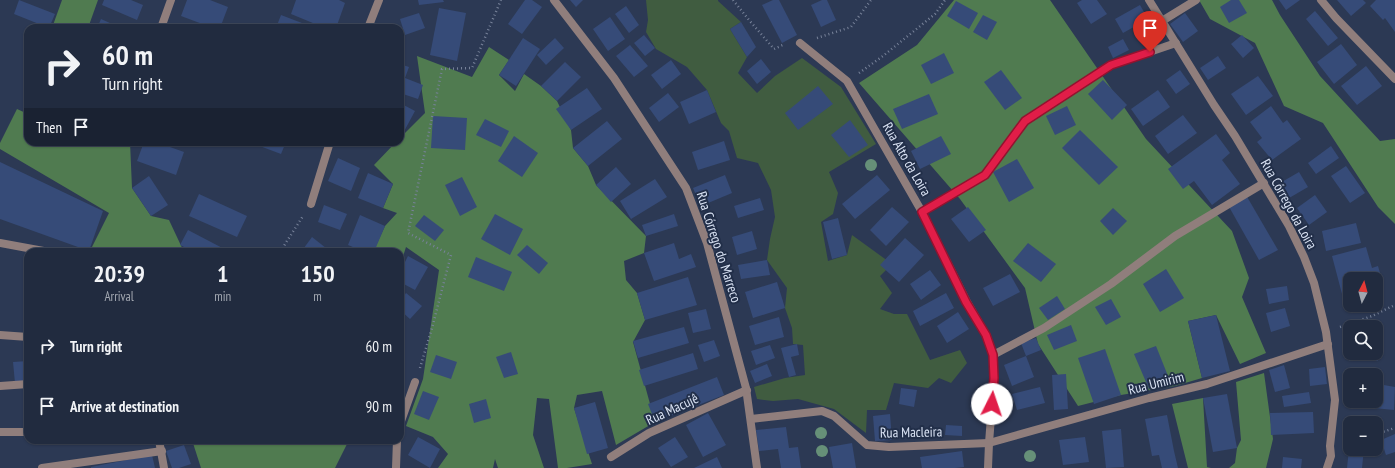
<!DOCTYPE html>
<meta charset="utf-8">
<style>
body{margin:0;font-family:"PT Sans Narrow",sans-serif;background:#293346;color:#f1f3f6;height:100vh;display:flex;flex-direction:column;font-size:15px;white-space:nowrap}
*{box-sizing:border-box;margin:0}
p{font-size:13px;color:#a2a7b0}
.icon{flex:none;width:22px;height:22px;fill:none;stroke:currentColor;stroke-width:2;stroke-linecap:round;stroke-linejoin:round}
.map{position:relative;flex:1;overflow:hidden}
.panel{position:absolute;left:24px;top:248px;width:380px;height:196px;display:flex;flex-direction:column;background:#212b3f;border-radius:12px;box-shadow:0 1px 3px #0004,0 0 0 1px #3e4759}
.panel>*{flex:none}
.hud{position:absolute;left:24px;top:24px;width:380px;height:122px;border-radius:12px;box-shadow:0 1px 3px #0004,0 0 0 1px #3e4759;background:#212b3f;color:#f1f3f6;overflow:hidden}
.needle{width:26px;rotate:6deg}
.tools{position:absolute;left:1343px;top:272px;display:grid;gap:8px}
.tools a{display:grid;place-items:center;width:40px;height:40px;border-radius:8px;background:#212b3f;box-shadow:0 1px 3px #0004,0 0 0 1px #3e4759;font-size:20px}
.pin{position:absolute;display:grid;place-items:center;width:34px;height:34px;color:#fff;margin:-41px -17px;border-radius:50% 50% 50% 0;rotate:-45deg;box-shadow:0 0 4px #0007}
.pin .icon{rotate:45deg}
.me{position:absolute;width:44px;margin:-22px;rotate:4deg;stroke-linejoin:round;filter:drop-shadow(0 0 3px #0008)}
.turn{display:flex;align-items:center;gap:14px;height:84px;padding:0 12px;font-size:18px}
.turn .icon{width:52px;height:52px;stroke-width:2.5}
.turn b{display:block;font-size:28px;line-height:34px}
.then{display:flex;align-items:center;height:38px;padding:0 12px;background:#0003;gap:8px;font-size:15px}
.eta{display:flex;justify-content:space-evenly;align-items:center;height:68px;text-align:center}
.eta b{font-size:24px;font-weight:700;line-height:28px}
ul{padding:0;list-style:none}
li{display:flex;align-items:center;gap:12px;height:60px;padding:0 12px}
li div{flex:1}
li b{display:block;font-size:15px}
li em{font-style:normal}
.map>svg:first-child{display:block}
.green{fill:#405c40}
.forest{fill:#507b50}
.building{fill:#364b78}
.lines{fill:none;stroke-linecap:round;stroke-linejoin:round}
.path{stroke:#778299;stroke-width:2.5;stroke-dasharray:1 3;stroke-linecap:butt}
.service{stroke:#907e7c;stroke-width:8}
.minor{stroke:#907e7c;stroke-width:8}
.tree{fill:#669078}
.route-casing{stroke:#92132f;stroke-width:10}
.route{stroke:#e11d48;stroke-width:7}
.labels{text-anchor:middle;stroke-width:4;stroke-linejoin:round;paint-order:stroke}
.street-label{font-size:14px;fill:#dae3f4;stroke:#222f49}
</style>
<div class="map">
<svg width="1395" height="468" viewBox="0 0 1395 468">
<rect width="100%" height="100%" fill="#2c3954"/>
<path class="green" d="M646,0H718V1L741,22L730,29L747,57L738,73L757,93L775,76L802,58L841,87L876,144L829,172L838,193L833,214L821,222L828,261L847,255L852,235L892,264L880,276L892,293L880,309L894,314H907L930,360L960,350L967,363L951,383L939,378L928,388L894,383L886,410H867L866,433L834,409L798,399L773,401L757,399L754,387L785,378L805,375L803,345L793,344L792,328L785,308L787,288L767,260L770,239L775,217L771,190L758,163L737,158L729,131L721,123L707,90L687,67L656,49L646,32L648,20Z"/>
<g class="forest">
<path d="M62,0H98L88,28H52Z"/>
<path d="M954,0H1050L1146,139L1232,231L1249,278L1242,297L1266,353L1240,364L1216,315L1188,321L1202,378L1175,386L1121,395L1078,406L1038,344L1025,288L960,199L859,83L917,45Z"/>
<path d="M1199,0H1272L1280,15L1320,76L1380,141L1395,139V224L1378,207L1323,123L1284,106L1255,43L1210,19Z"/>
<path d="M489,47L509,60L499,75L515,91L524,74L541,86L557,101L571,130L573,148L588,166L596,185L646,236L644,253L624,261L626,280L637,293L645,320L633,342L655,422L616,445L602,391L577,395L574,408L592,464L567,468H558L549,399L537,398L533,435L544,468H498L495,459L493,468H438L448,454L433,437L406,426L423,379L439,270L406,247L400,266V252H373L385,226L397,213L383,208L393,184L374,165L396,142H400V138L425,113L417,56L472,77Z"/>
<path d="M17,109L28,114V142H130L132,188L151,216L169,220L184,252H99L92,247L109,213L0,149V143Z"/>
<path d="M1264,373L1273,439L1266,468H1229L1235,463L1237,448L1241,440L1236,382Z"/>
<path d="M1203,398L1207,467L1211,468H1188L1172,404Z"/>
<path d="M192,440H349L335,468H201Z"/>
</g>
<g class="building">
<path d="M19,0L55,14L49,28L14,14Z"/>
<path d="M104,0H131L143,5L137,20L102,5Z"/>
<path d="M187,0H210L228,7L220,28H213L181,16Z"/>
<path d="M296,0H339L345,3L336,28H325L291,14Z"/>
<path d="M418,0H443L444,2L419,5Z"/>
<path d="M525,0H532L542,7L522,34L508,24Z"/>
<path d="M570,0H583L576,7Z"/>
<path d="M773,0H779L797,35L782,43L762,5Z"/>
<path d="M822,0H827L836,20L821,27L811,5Z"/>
<path d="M1082,0H1097L1107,14L1091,24L1077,3Z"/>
<path d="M1231,0H1239L1247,13L1229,23L1220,7Z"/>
<path d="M1279,0H1300L1286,10Z"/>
<path d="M1337,0H1363L1366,3L1351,16Z"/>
<path d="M1376,0H1395V32L1385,18L1383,20L1370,6Z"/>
<path d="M956,1L978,13L969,29L947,16Z"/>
<path d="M1140,5L1148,19L1123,33L1115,19Z"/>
<path d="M626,6L639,25L629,33L615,14Z"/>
<path d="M439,8L466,13L457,61L430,55Z"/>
<path d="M1315,11L1338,38L1328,46L1306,19Z"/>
<path d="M419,13L425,28L405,35L400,19Z"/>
<path d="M1185,13L1198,31L1183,42L1170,24Z"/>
<path d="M281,15L315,28H276Z"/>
<path d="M983,15L997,22L987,40L973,32Z"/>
<path d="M610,17L625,39L608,51L593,29Z"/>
<path d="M101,19L121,28H97Z"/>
<path d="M741,22L756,47L747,57L730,29Z"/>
<path d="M644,35L655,48L645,56L634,43Z"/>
<path d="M1242,35L1254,48L1243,58L1231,44Z"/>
<path d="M523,38L540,49L516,86L499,75Z"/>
<path d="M555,38L564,48L546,65L537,55Z"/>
<path d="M1123,39L1129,50L1113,58L1108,47Z"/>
<path d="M1341,44L1357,65L1334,84L1317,62Z"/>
<path d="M630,45L648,66L634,77L616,56Z"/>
<path d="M944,53L954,73L931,84L921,65Z"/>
<path d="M1218,56L1226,68L1208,80L1200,68Z"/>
<path d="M761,59L771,72L757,84L747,71Z"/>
<path d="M671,60L681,74L662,89L651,75Z"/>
<path d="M565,62L581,77L557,101L541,86Z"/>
<path d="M400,64L409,67L405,78L423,85L418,99L400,93Z"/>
<path d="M1366,66L1382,86L1357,105L1341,86Z"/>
<path d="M1001,70L1022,98L1005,110L984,82Z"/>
<path d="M1180,70L1190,84L1176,94L1166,80Z"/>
<path d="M1258,76L1273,96L1246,115L1231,94Z"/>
<path d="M1103,80L1127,105L1112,120L1088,94Z"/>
<path d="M818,86L833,104L798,130L785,113Z"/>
<path d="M587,88L602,109L571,130L556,109Z"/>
<path d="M707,90L716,112L689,124L680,102Z"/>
<path d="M1158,90L1170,107L1143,126L1131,109Z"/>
<path d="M668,93L679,107L659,122L649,108Z"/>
<path d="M929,94L938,114L902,129L893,109Z"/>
<path d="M400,103L415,111L401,137H400Z"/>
<path d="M1067,106L1076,125L1055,135L1046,116Z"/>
<path d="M1271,106L1283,123L1287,120L1301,139L1272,160L1257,142L1262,138L1250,122Z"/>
<path d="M1183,115L1197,133L1168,154L1155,136Z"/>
<path d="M433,116L467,118L465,150L431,148Z"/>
<path d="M485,119L509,131L501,147L476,135Z"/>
<path d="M850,120L868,145L849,157L831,135Z"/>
<path d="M607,121L622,139L588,166L573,148Z"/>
<path d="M1080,130L1118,167L1099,185L1062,148Z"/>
<path d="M1216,134L1230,153L1222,160L1240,184L1212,205L1194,181L1183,189L1168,169Z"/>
<path d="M514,136L538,153L522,177L498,161Z"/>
<path d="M941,136L951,154L920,169L911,151Z"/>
<path d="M724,141L730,160L698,170L692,152Z"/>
<path d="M144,142H156L184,152L176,175L137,161Z"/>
<path d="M258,142H286L281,154L257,145Z"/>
<path d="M1331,146L1339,158L1316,174L1308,163Z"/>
<path d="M338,158L360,168L351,191L328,181Z"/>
<path d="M1017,159L1034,188L1009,202L993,172Z"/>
<path d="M0,162L103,211L89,251L0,219Z"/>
<path d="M1346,166L1365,193L1350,203L1331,176Z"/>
<path d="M616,167L631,184L611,202L596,185Z"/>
<path d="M1299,172L1308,187L1284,201L1275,186Z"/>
<path d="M368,173L393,184L383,208L358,198Z"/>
<path d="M725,175L732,193L701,206L693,188Z"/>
<path d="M877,175L890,190L855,219L842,204Z"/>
<path d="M149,176L168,205L151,216L132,188Z"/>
<path d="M462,177L477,207L460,216L445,185Z"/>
<path d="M655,179L667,197L631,219L620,201Z"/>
<path d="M199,194L247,216L237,237L189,216Z"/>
<path d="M1246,195L1278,250L1259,260L1228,205Z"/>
<path d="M1315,195L1327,212L1309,225L1297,208Z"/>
<path d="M760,198L764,210L738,218L734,206Z"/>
<path d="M324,205L347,214L340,230L318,222Z"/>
<path d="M892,207L909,222L886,246L870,230Z"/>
<path d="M968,207L986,230L969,242L951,219Z"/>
<path d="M1113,208L1127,221L1113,235L1100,221Z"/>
<path d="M495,214L523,229L510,255L481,239Z"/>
<path d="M674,214L678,226L646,236L642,225Z"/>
<path d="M360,215L385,226L374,252H365L348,245Z"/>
<path d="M424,215L444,230L435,241L415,226Z"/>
<path d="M838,218L847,255L832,259L823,222Z"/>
<path d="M1356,223L1361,243L1326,251L1322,231Z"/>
<path d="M188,230L230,252H194L180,245Z"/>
<path d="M752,231L757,249L737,255L732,237Z"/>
<path d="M312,237L331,252H301Z"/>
<path d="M905,238L924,255L899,282L880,265Z"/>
<path d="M674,243L679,259L691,254L696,267L654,281L644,253Z"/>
<path d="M1028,243L1056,264L1041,282L1013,261Z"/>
<path d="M527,245L548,263L539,274L517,255Z"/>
<path d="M1366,247L1372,268L1378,266L1383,284L1376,286V279H1350V292L1342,294L1332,256Z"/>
<path d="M408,256L428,267L415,290L400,282V272Z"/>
<path d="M476,257L512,272L504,291L468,277Z"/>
<path d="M767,260L770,275L741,279L738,265Z"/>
<path d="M1166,269L1184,298L1160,312L1143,284Z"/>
<path d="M930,270L941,285L921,300L910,284Z"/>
<path d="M1010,274L1020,292L993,306L983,288Z"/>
<path d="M688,277L697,305L645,320L637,293Z"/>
<path d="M777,282L785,308L753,318L745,292Z"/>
<path d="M1287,286L1289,300L1269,304L1266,289Z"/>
<path d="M406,293L422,306L410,319L400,310V301Z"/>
<path d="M946,293L954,308L920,326L913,311Z"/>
<path d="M1057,296L1065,309L1048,320L1039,308Z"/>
<path d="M1111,299L1121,317L1106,325L1095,307Z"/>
<path d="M1285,308L1290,326L1271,332L1266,313Z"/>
<path d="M706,309L711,329L693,333L688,313Z"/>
<path d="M958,312L969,329L947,343L937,326Z"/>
<path d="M1216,315L1230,371L1202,378L1188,321Z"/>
<path d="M779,317L784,337L755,345L749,326Z"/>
<path d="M1071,325L1077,341L1054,350L1047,335Z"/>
<path d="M684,327L689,343L638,358L633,341Z"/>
<path d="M1036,338L1041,350L1026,356L1021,343Z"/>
<path d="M714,340L720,356L704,362L698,345Z"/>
<path d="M797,344L799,355L791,357L796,375L789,377L781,348Z"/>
<path d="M770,345L775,358L756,365L751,351Z"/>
<path d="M1376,345H1378V361H1349L1348,346H1350V353H1376Z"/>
<path d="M1156,346L1170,381L1149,389L1134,354Z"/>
<path d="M1105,349L1121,395L1094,404L1078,358Z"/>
<path d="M511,352L518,374L504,378L496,357Z"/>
<path d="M693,353L698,369L644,386L639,370Z"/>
<path d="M436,355L457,362L451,379L430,372Z"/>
<path d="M1026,356L1034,377L1012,386L1004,365Z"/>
<path d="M28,361V382L15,383L13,362Z"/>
<path d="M767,364L772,376L755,383L750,371Z"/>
<path d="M1284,365L1290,388L1275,392L1269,370Z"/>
<path d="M1325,367L1327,384L1310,386L1309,369Z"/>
<path d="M1377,370L1378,384H1376V375H1355V371Z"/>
<path d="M1066,374L1068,409L1054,410L1052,375Z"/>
<path d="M717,377L724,395L655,422L648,404Z"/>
<path d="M1378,384L1395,387L1394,410L1374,408Z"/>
<path d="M1040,387L1045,403L1017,410L1012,394Z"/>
<path d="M901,388L917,390L914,407L899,404Z"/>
<path d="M423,391L439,397L429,420L414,414Z"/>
<path d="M1309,392L1311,403L1284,407L1282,396Z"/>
<path d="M1227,394L1237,448L1213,452L1203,398Z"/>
<path d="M486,399L491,418L474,423L469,404Z"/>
<path d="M595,402L608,448L587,454L574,408Z"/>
<path d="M1313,412L1314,433L1271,435L1270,413Z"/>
<path d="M708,413L726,445L703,457L686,425Z"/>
<path d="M890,414L892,440L875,441L873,416Z"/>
<path d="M1167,415L1174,451L1178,468H1162L1159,455L1152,456L1145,419Z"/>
<path d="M946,425L962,426V436L945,435Z"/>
<path d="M786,427L789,448L798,447L801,468H781L778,449L759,451L756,430Z"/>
<path d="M1121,429L1124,467L1106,468L1102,431Z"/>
<path d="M1395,434V452L1386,455L1381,440Z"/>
<path d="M418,437L440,449L430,468L408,455Z"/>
<path d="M675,437L688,457L671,467L658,448Z"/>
<path d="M1085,437L1089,462L1063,465L1059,440Z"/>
<path d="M852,443L856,468H833L829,447Z"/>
<path d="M184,445L191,464L179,468H172L166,451Z"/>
<path d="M1349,449H1364L1362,468H1347Z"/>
<path d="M962,451L964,467L955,468H922L920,457Z"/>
<path d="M152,455L155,468H91V467Z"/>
<path d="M717,457L722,468H694Z"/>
<path d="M1283,457L1302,459L1301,468H1282Z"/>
</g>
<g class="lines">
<g class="path">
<path d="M733,0L749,20L774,49L785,44"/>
<path d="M817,38L851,27L871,0"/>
<path d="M859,73L883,56L935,14L945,0"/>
<path d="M280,252L303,216"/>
<path d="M1340,327L1372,316L1395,305"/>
<path d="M420,368L432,328L451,255L408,233L442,69L472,68L501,0"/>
<path d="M1376,434L1395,428"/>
</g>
<g class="service">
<path d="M1162,21L1196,0"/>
<path d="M922,212L985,175L1025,121L1111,65L1176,43"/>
<path d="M0,243L49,252"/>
<path d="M0,335L28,337"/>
<path d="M993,355L1044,328L1111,284L1175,236L1264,183"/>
<path d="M0,386L28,384"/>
<path d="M0,432H28"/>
<path d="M159,440L164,468"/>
<path d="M989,443L1149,398L1207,384L1328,344"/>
<path d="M42,468L162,451"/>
</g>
<g class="minor">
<path d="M554,0L614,78L686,188L707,243L746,388L757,468"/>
<path d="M1149,0L1214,105L1235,136L1289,226L1304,257L1314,283L1326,332L1335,400L1330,446L1331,456L1327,468"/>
<path d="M1321,0L1336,18L1395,79"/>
<path d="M161,28L171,0"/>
<path d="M368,28L379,0"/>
<path d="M800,43L847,81L922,212L967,302L986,335L993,355L994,378L989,443L988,468"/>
<path d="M311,204L330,142"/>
<path d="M751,419L822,411L834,416L867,445L889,447L989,443"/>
<path d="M400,424L415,382"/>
<path d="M611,457L649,433L747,390"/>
<path d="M396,468L397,440"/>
</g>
</g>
<g class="tree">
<circle cx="871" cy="165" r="6"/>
<circle cx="821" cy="433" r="6"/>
<circle cx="822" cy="451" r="6"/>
<circle cx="1030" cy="456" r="6"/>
</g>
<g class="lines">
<g class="route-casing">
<path id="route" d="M992,404L994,378L993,355L986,335L966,302L922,212L985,175L1025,121L1111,65L1150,52"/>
</g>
<use href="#route" class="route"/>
</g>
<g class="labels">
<g class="street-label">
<text transform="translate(907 159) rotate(60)" y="5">Rua Alto da Loira</text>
<text transform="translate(1289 204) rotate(61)" y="5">Rua Córrego da Loira</text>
<text transform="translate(719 247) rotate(72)" y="5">Rua Córrego do Marreco</text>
<text transform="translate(1156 383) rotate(-14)" y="5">Rua Umirim</text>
<text transform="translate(672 409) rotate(-25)" y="5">Rua Macujê</text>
<text transform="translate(911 432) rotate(-1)" y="5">Rua Macleira</text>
</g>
</g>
</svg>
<div class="tools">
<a><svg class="needle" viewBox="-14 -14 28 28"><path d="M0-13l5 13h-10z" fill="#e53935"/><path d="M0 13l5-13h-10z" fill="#a2a7b0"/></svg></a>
<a><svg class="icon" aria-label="search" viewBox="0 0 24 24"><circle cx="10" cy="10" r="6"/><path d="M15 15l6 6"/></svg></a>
<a>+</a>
<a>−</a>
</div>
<div class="pin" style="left:1150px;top:52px;background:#d93025"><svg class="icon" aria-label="arrive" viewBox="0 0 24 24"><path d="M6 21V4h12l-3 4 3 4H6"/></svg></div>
<svg class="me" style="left:992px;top:404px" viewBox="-20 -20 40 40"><circle r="19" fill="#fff"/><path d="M0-13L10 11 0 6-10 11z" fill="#e11d48"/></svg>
<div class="hud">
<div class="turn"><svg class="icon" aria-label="right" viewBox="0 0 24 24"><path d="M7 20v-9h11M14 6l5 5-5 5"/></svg><div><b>60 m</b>Turn right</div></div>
<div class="then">Then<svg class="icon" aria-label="arrive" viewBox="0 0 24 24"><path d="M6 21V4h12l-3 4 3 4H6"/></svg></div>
</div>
<section class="panel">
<div class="eta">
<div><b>20:39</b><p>Arrival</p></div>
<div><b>1</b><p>min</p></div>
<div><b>150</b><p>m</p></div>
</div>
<ul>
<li><svg class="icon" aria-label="right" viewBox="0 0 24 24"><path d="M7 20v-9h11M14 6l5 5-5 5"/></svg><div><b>Turn right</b></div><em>60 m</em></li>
<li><svg class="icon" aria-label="arrive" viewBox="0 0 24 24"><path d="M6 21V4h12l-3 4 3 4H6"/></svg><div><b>Arrive at destination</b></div><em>90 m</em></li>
</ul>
</section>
</div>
